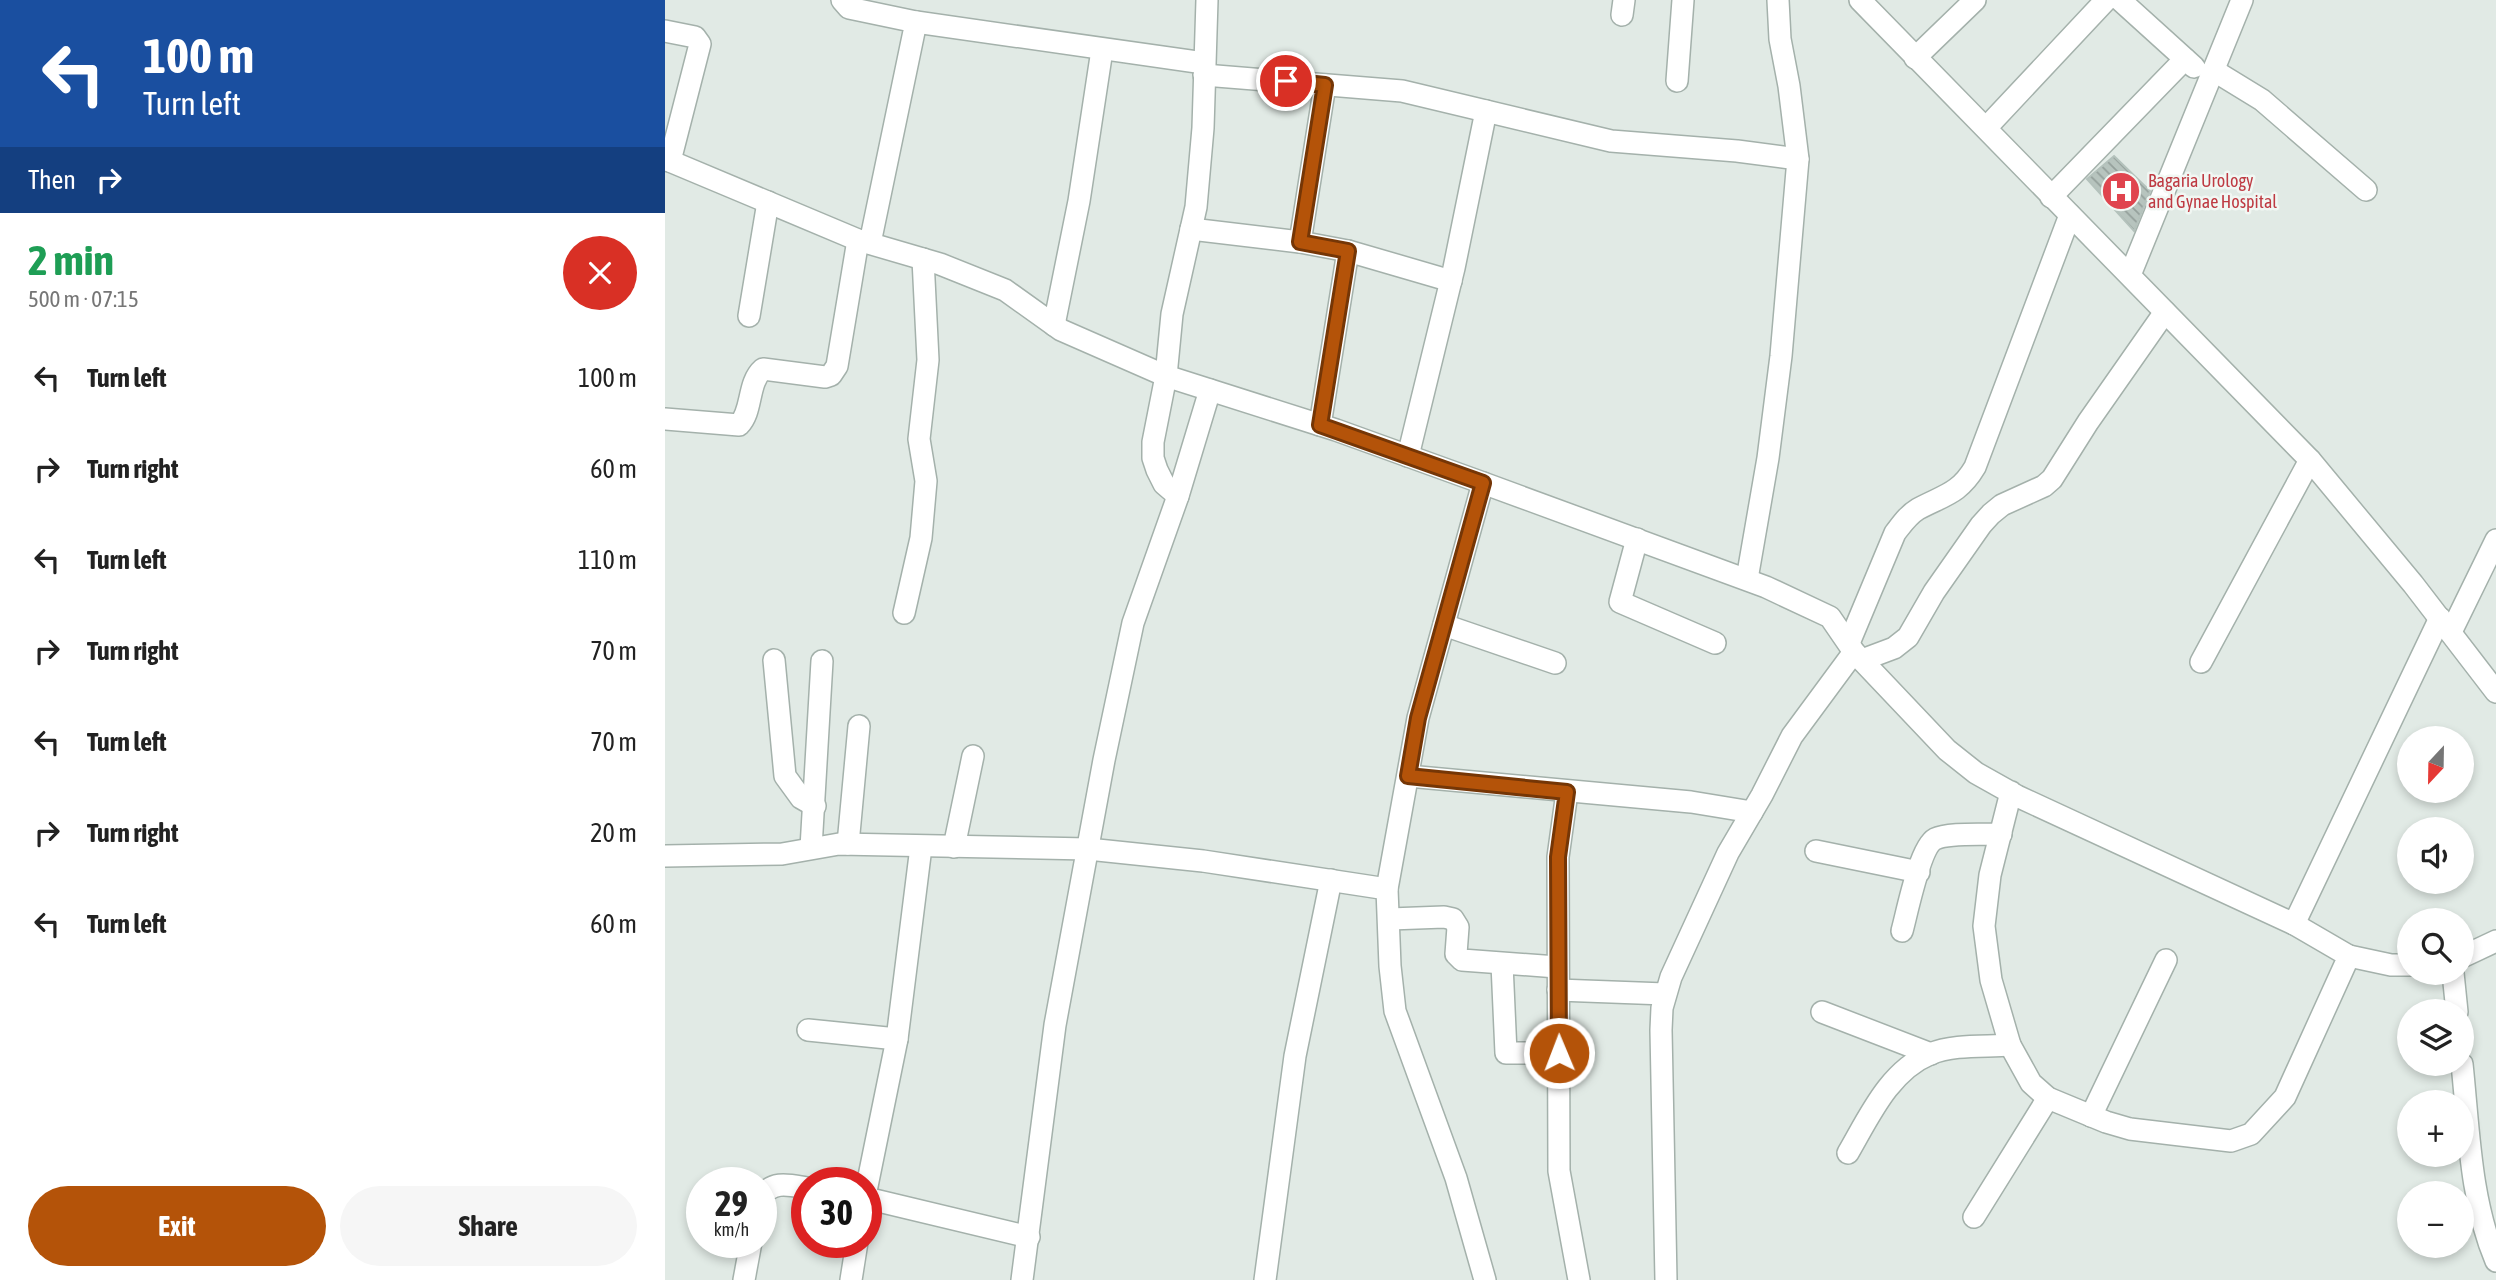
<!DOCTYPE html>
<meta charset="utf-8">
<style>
body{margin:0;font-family:"Asap Condensed",sans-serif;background:#f6f6f6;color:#222;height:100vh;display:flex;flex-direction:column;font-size:26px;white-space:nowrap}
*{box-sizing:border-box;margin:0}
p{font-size:23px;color:#767676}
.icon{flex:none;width:38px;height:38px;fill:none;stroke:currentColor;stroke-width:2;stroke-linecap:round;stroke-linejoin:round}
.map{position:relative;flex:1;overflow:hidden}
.details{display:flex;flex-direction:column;background:#fff;width:665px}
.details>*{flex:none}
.guide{background:#1a4fa0;color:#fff;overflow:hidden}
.needle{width:46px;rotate:202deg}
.fabs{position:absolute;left:1732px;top:726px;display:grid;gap:14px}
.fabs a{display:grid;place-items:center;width:77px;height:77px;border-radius:50%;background:#fff;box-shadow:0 4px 10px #0003;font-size:35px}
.speed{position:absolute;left:21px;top:1167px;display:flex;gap:14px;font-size:35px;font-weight:700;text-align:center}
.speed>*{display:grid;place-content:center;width:91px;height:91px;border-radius:50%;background:#fff;box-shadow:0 4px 10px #0003;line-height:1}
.speed small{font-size:18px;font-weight:400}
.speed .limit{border:10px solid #d22;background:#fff;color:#111}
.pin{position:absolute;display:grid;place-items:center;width:60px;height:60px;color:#fff;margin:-30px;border:4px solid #fff;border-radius:50%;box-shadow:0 2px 7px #0007}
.me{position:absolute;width:77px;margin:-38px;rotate:359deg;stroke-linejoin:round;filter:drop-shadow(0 0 5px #0008)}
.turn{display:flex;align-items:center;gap:24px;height:147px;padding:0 28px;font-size:32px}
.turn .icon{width:91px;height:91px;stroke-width:2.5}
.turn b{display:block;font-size:49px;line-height:60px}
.then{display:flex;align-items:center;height:66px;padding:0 28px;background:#0003;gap:14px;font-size:26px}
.round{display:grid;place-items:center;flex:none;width:74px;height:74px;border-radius:37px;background:#f6f6f6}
.overview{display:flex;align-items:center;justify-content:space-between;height:119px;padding:0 28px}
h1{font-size:42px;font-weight:700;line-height:52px;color:#1e9e55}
.primary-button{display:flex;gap:14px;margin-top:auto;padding:14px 28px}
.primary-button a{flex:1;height:80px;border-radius:42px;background:#b45309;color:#fff;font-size:28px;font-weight:700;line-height:80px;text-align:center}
.primary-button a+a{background:#f6f6f6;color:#222}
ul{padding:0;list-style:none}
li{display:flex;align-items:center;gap:21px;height:91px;padding:0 28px}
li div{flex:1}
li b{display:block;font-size:26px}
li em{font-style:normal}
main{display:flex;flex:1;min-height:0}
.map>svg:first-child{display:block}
.building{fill:url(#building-back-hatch);stroke:#b4c2bc;stroke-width:2}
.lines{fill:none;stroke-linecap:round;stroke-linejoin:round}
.minor-casing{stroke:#a4b1ab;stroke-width:24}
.minor{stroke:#fff;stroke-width:21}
.route-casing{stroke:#753606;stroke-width:18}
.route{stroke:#b45309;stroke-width:12}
.labels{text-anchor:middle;stroke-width:5;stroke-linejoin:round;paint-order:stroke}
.health-label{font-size:18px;fill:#be3a42;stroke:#f1f7f3;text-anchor:start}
</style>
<main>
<section class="details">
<div class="guide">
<div class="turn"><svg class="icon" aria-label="left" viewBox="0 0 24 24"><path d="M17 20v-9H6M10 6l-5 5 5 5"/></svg><div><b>100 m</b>Turn left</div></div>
<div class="then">Then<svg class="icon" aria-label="right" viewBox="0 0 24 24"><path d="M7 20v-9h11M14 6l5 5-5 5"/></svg></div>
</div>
<div class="overview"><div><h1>2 min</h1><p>500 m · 07:15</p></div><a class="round" style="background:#d93025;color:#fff"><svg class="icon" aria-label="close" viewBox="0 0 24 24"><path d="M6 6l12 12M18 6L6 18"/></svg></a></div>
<ul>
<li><svg class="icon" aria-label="left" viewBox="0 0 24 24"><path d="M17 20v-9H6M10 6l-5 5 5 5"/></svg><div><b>Turn left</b></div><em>100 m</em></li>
<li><svg class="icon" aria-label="right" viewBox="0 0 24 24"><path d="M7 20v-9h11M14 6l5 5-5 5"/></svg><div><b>Turn right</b></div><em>60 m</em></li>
<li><svg class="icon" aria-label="left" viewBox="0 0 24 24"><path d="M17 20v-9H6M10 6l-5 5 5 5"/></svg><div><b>Turn left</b></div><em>110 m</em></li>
<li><svg class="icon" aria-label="right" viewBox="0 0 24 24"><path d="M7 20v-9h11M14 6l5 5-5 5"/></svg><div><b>Turn right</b></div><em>70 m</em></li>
<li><svg class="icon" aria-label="left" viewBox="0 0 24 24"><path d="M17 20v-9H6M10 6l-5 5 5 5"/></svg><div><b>Turn left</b></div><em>70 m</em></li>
<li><svg class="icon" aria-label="right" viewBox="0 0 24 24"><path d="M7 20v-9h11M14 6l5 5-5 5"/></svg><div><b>Turn right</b></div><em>20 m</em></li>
<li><svg class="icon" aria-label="left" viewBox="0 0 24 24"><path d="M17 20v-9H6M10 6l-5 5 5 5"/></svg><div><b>Turn left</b></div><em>60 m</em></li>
</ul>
<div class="primary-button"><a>Exit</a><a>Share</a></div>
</section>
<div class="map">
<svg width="1831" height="1280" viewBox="0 0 1831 1280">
<defs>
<pattern id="building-back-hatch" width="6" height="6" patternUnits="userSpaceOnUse" patternTransform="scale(1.75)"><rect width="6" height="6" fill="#b7c4be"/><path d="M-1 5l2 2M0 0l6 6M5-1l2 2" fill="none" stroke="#94a09b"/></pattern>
</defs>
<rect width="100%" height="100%" fill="#e1eae5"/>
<path class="building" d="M1449,156L1485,191L1469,231L1422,179Z"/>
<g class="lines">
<g class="minor-casing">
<g id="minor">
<path d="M177,0L184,8L251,22L205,243"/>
<path d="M1195,0L1645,460L1748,584L1831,692"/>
<path d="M1455,0L1529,67"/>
<path d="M957,15L959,0"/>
<path d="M251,22L539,63"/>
<path d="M0,31L30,37L35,44L5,161"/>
<path d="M1250,58L1310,0"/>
<path d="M1548,70L1597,100L1701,190"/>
<path d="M539,75L737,91L946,141L1072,151L1133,159"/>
<path d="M1012,81L1018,0"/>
<path d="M1321,128L1441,0"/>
<path d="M0,159L193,240L275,264L340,290L396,330L501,376L671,430L818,483L1101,587L1165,617L1189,652L1282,750L1311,773L1352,796L1629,924L1684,956L1620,1097L1586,1134L1566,1141L1465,1129L1441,1122L1383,1098L1366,1083L1345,1045L1326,980L1319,926L1325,875L1346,792"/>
<path d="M1386,197L1520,59"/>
<path d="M526,229L635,242L660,85"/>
<path d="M635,242L683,251L786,281"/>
<path d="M1465,275L1577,0"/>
<path d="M84,316L103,202"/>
<path d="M389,325L414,201L437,50"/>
<path d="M0,419L74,425C88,411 82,383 98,369L160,377L166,375L172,366L193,240"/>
<path d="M655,425L683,251"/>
<path d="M743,456L789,268L821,111"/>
<path d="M818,483L753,718L722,889L725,966L730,1011L791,1178L820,1280"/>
<path d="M513,496L499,484L492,470L488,458V442L501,376L507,314L531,207L538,128L542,0"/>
<path d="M972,539L955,602L1050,643"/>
<path d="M1082,579L1103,458L1116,356L1133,159L1124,86L1115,39L1113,0"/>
<path d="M239,613L256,538L261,481L254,439L263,360L258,259"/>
<path d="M779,625L890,663"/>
<path d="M1786,632L1831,540"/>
<path d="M1184,643L1230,533C1237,524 1243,515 1253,509C1279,495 1294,494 1310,467L1405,215"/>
<path d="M109,660L120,776L136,798L150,806"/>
<path d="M1197,660L1229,648L1243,637L1269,592L1316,525L1326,514L1337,505L1379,486L1387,479L1423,422L1500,312"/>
<path d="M1536,662L1645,460"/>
<path d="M743,776L1026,802L1087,812"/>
<path d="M902,792L893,857L894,1171L914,1280"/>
<path d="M183,844L194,726"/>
<path d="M289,847L308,756"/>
<path d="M146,848L157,661"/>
<path d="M1151,851L1254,872"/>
<path d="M0,856L117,854L174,844L423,849L538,861L722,889"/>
<path d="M725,919L779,917L788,919L793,927L791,954L797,960L892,967"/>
<path d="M1629,924L1775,618"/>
<path d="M1237,931C1242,913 1255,847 1270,839C1284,832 1319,835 1336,834"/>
<path d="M1684,956L1726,965H1745"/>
<path d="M1797,957L1831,941"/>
<path d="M837,964L841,1053H894"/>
<path d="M1788,973L1792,1012"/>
<path d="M893,990L1000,994"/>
<path d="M1157,1012L1266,1054"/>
<path d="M143,1030L232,1039"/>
<path d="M1797,1064C1804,1130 1805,1200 1831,1261"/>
<path d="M1426,1116L1501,960"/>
<path d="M1183,1153C1204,1117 1224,1071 1265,1054C1289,1044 1320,1047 1345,1045"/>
<path d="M201,1191L232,1039L256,847"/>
<path d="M96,1197C108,1180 124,1185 142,1188"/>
<path d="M201,1198L364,1237"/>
<path d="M1309,1217L1383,1098"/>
<path d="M79,1280L86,1242"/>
<path d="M186,1280L192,1242"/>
<path d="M357,1280L390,1025L439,760L468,623L513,496L545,390"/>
<path d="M600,1280L630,1056L666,880"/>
<path d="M1001,1280L996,1030L997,1008L1006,977L1063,853L1097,795L1127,736L1189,652"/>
</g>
</g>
<use href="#minor" class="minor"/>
</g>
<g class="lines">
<g class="route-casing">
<path id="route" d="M621,81L660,85L635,242L683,251L655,425L818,483L753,718L743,776L902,792L893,857L894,1053"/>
</g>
<use href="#route" class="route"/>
</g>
<defs>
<g id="hospital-disc" transform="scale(2.0125)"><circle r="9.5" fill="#e0444e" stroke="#f1f7f3"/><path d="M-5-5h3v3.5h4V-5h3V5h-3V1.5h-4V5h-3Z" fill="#fff"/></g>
</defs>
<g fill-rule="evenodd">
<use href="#hospital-disc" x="1456" y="191"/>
</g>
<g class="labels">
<g class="health-label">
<text x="1483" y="187">Bagaria Urology<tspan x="1483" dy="21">and Gynae Hospital</tspan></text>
</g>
</g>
</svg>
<div class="fabs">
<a><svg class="needle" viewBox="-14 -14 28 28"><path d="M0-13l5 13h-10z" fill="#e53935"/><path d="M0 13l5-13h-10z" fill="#767676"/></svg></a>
<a><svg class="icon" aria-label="sound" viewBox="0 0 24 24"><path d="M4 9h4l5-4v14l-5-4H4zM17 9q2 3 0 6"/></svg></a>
<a><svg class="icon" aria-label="search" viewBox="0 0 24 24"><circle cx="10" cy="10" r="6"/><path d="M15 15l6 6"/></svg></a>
<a><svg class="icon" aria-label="layers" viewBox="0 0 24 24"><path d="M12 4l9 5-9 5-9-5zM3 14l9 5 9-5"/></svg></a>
<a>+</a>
<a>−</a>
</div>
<div class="speed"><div>29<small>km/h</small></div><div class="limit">30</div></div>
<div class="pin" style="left:621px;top:81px;background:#d93025"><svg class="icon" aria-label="arrive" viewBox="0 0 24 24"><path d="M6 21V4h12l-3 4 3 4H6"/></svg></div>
<svg class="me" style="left:894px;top:1053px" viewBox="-20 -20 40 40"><circle r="17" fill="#b45309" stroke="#fff" stroke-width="3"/><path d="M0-11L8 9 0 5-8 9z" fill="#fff"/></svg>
</div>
</main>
